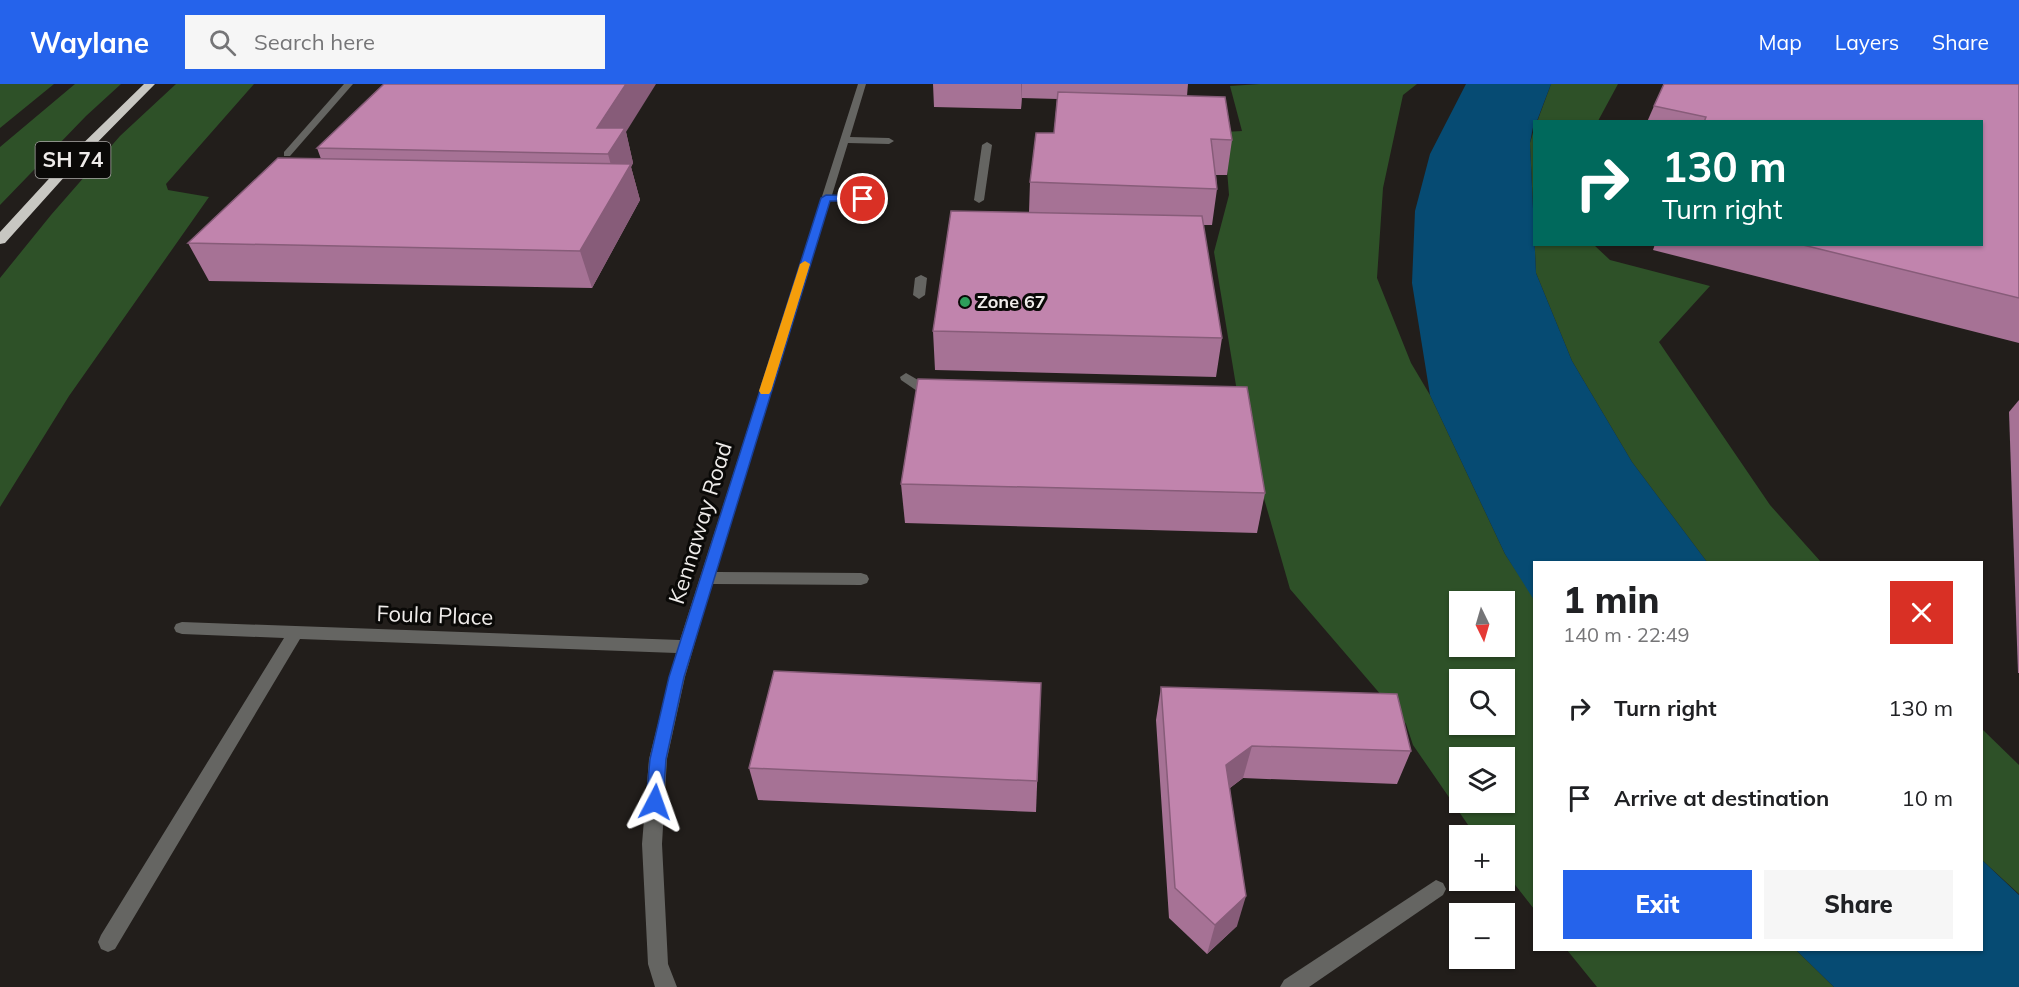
<!DOCTYPE html>
<meta charset="utf-8">
<style>
body{margin:0;font-family:Mulish,sans-serif;background:#f6f6f6;color:#202124;height:100vh;display:flex;flex-direction:column;font-size:22px;white-space:nowrap}
*{box-sizing:border-box;margin:0}
p{font-size:20px;color:#757577}
.icon{flex:none;width:33px;height:33px;fill:none;stroke:currentColor;stroke-width:2;stroke-linecap:round;stroke-linejoin:round}
.map{position:relative;flex:1;overflow:hidden}
.drawer{position:absolute;left:1533px;top:477px;width:450px;height:390px;display:flex;flex-direction:column;background:#fff;border-radius:0px;box-shadow:0 2px 4px #0004}
.drawer>*{flex:none}
.top-card{position:absolute;left:1533px;top:36px;width:450px;height:126px;border-radius:0px;box-shadow:0 2px 4px #0004;background:#00695c;color:#fff;overflow:hidden}
.needle{width:39px;rotate:175deg}
.buttons{position:absolute;left:1449px;top:507px;display:grid;gap:12px}
.buttons a{display:grid;place-items:center;width:66px;height:66px;border-radius:0px;background:#fff;box-shadow:0 2px 4px #0004;font-size:30px}
.pin{position:absolute;display:grid;place-items:center;width:51px;height:51px;color:#fff;margin:-26px;border:3px solid #fff;border-radius:50%;box-shadow:0 2px 6px #0007}
.me{position:absolute;width:66px;margin:-33px;rotate:4deg;stroke-linejoin:round;filter:drop-shadow(0 0 4px #0008)}
.turn{display:flex;align-items:center;gap:21px;height:126px;padding:0 30px;font-size:27px}
.turn .icon{width:78px;height:78px;stroke-width:2.5}
.turn b{display:block;font-size:42px;line-height:51px}
.round{display:grid;place-items:center;flex:none;width:63px;height:63px;border-radius:0px;background:#f6f6f6}
.headline{display:flex;align-items:center;justify-content:space-between;height:102px;padding:0 30px}
h1{font-size:36px;font-weight:800;line-height:45px}
.cta{display:flex;gap:12px;margin-top:auto;padding:12px 30px}
.cta a{flex:1;height:69px;border-radius:0px;background:#2563eb;color:#fff;font-size:24px;font-weight:800;line-height:69px;text-align:center}
.cta a+a{background:#f6f6f6;color:#202124}
ul{padding:0;list-style:none}
li{display:flex;align-items:center;gap:18px;height:90px;padding:0 30px}
li div{flex:1}
li b{display:block;font-size:22px}
li em{font-style:normal}
header{display:flex;align-items:center;gap:36px;box-sizing:border-box;height:84px;padding:0 30px;background:#2563eb;color:#fff}
header strong{font-size:28px}
nav{display:flex;gap:33px;margin-inline-start:auto;font-size:21px}
.search{width:420px;height:54px;background:#f6f6f6;display:flex;align-items:center;gap:15px;box-sizing:border-box;padding:0 21px;border-radius:0px;color:#757577;font-size:22px}
.map>svg:first-child{display:block}
.green{fill:#2e5128;fill-rule:evenodd}
.water{fill:#064b73}
.lines{fill:none;stroke-linecap:round;stroke-linejoin:round}
.minor{fill:#656562;fill-rule:evenodd}
.highway{fill:#c8c7c2;fill-rule:evenodd}
.wall{fill:#a67295}
.shaded-wall{fill:#875c79}
.building{fill:#c184ad;stroke:#875c79;stroke-width:1.5}
.route{fill:#2563eb;stroke:#184099;stroke-width:1.5}
.slow{fill:#f59e0b}
.leisure-dot{fill:#2e9e5b;stroke:#0a0907;stroke-width:2}
.labels{text-anchor:middle;stroke-width:6;stroke-linejoin:round;paint-order:stroke}
.far-poi-label{font-size:18px;font-weight:bold;fill:#efecea;stroke:#0a0907;text-anchor:start}
.shield{fill:#0a0907;stroke:#aaa8a6;stroke-width:1.5}
.shield-label{font-size:21px;font-weight:bold;fill:#efecea}
.street-label{font-size:22px;fill:#efecea;stroke:#0a0907}
</style>
<header>
<strong>Waylane</strong>
<div class="search"><svg class="icon" aria-label="search" viewBox="0 0 24 24"><circle cx="10" cy="10" r="6"/><path d="M15 15l6 6"/></svg>Search here</div>
<nav><a>Map</a><a>Layers</a><a>Share</a></nav>
</header>
<div class="map">
<svg width="2019" height="903" viewBox="0 0 2019 903">
<rect width="100%" height="100%" fill="#221e1b"/>
<g class="green">
<path d="M0,0H54L0,44Z"/>
<path d="M75,0H121L86,32L0,121V63Z"/>
<path d="M176,0H254L166,100L168,106L209,113L69,312L0,423V194L51,131L120,52Z"/>
<path d="M1260,0H1417L1403,11L1383,104L1377,194L1411,279L1430,311L1505,470L1534,514V825L1505,788L1504,752L1475,751L1413,661L1406,640L1290,505L1242,338L1214,168L1229,111L1224,48L1242,47L1230,2ZM1460,518H1504V562H1460ZM1460,596H1504V640H1460ZM1460,674H1504V718H1460Z"/>
<path d="M1551,0H1618L1598,37L1537,38Z"/>
<path d="M1534,45V160L1594,161L1610,176L1710,202L1659,258L1770,421L1821,478H1707L1632,378L1572,277L1536,189L1530,59Z"/>
<path d="M1982,645L2019,681V810L1982,776Z"/>
<path d="M1567,866H1796L1834,903H1597Z"/>
</g>
<g class="water">
<path d="M1466,0H1551L1537,37L1534,38L1530,59L1536,189L1572,277L1632,378L1707,478H1534V516L1505,470L1430,311L1412,199L1415,127L1430,70Z"/>
<path d="M1982,776L2019,811V903H1834L1796,866H1982Z"/>
</g>
<g class="lines">
<g class="minor">
<path d="M344,0H353L290,72H284V68Z"/>
<path d="M858,0H866L850,53L889,54L894,57L889,60L848,59L832,111L874,112L879,115L874,118L830,117L716,488L861,489L867,491L869,495L867,499L861,501L712,500L685,593L667,675L662,760L668,880L677,903H655L648,880L642,760L649,675L676,569L300,555L115,865L108,868L101,865L98,858L101,851L284,554L182,550L176,548L174,544L176,540L182,538L680,556Z"/>
<path d="M987,58L992,61L984,116L979,119L974,116L982,61Z"/>
<path d="M921,191L927,194L925,211L919,215L913,211L915,194Z"/>
<path d="M906,289L930,303L932,306L930,309H920L901,296L900,293Z"/>
<path d="M1436,796L1443,799L1446,805L1443,811L1309,903H1280L1284,896Z"/>
</g>
<path class="highway" d="M144,0H155L76,80L5,159L0,160V148L68,74Z"/>
</g>
<g class="wall">
<path d="M933,0H1188L1187,12L1232,56L1227,91H1216L1217,105L1212,141H1203L1222,254L1216,293L935,286L933,247L1029,128L1030,98L1054,49L1057,15L1022,14L1021,25L934,23Z"/>
<path d="M2019,0V259L1653,166L1655,160H1982V38H1647L1654,22Z"/>
<path d="M626,48L633,79L631,83L640,116L592,204L209,197L188,159L321,75L317,64Z"/>
<path d="M2019,316V589H2018L2009,328Z"/>
<path d="M901,400L1265,409L1257,449L905,439Z"/>
<path d="M1041,599L1036,728L758,716L749,684Z"/>
<path d="M1161,603L1411,667L1397,700L1243,694L1230,704L1237,842L1207,870L1169,834L1156,636Z"/>
</g>
<g class="shaded-wall">
<path d="M626,0H656L626,48L633,79L631,83L640,116L592,204L580,167L617,104L608,70L597,44Z"/>
<path d="M1021,0H1022L1021,25Z"/>
<path d="M1252,662L1243,694L1219,712L1226,681Z"/>
<path d="M1246,812L1237,842L1207,870L1215,841Z"/>
</g>
<g class="building">
<path d="M384,0H626L597,44H625L608,70L317,64Z"/>
<path d="M1664,0H2019V214L1799,160H1982V38H1704L1706,33L1654,22Z"/>
<path d="M1058,8L1225,13L1232,56L1211,55L1217,105L1030,98L1036,49H1054Z"/>
<path d="M278,74L631,80L580,167L188,159Z"/>
<path d="M951,127L1202,132L1222,254L933,247Z"/>
<path d="M918,295L1247,303L1265,409L901,400Z"/>
<path d="M774,587L1041,599L1037,697L749,684Z"/>
<path d="M1161,603L1397,610L1411,667L1252,662L1226,681L1246,812L1215,841L1175,804Z"/>
</g>
<path class="route" d="M826,111L863,112L868,115L863,117H830L684,593L666,675L663,718L661,723L655,725L649,723L646,718L650,675L669,593L821,114Z"/>
<path class="slow" d="M805,177L810,180L771,307L769,310H761L759,307L800,180Z"/>
<circle class="leisure-dot" cx="965" cy="218" r="6"/>
<g class="labels">
<g class="far-poi-label">
<text x="977" y="224">Zone 67</text>
</g>
<rect class="shield" x="35.5" y="58" width="75" height="36" rx="4.5"/>
<g class="shield-label">
<text x="73" y="83">SH 74</text>
</g>
<g class="street-label">
<text transform="translate(700 439) rotate(-73)" y="8">Kennaway Road</text>
<text transform="translate(435 531) rotate(2)" y="8">Foula Place</text>
</g>
</g>
</svg>
<div class="buttons">
<a><svg class="needle" viewBox="-14 -14 28 28"><path d="M0-13l5 13h-10z" fill="#e53935"/><path d="M0 13l5-13h-10z" fill="#757577"/></svg></a>
<a><svg class="icon" aria-label="search" viewBox="0 0 24 24"><circle cx="10" cy="10" r="6"/><path d="M15 15l6 6"/></svg></a>
<a><svg class="icon" aria-label="layers" viewBox="0 0 24 24"><path d="M12 4l9 5-9 5-9-5zM3 14l9 5 9-5"/></svg></a>
<a>+</a>
<a>−</a>
</div>
<div class="pin" style="left:863px;top:115px;background:#d93025"><svg class="icon" aria-label="arrive" viewBox="0 0 24 24"><path d="M6 21V4h12l-3 4 3 4H6"/></svg></div>
<svg class="me" style="left:655px;top:718px" viewBox="-20 -20 40 40"><path d="M0-17L14 15 0 8-14 15z" fill="#2563eb" stroke="#fff" stroke-width="4"/></svg>
<div class="top-card">
<div class="turn"><svg class="icon" aria-label="right" viewBox="0 0 24 24"><path d="M7 20v-9h11M14 6l5 5-5 5"/></svg><div><b>130 m</b>Turn right</div></div>
</div>
<section class="drawer">
<div class="headline"><div><h1>1 min</h1><p>140 m · 22:49</p></div><a class="round" style="background:#d93025;color:#fff"><svg class="icon" aria-label="close" viewBox="0 0 24 24"><path d="M6 6l12 12M18 6L6 18"/></svg></a></div>
<ul>
<li><svg class="icon" aria-label="right" viewBox="0 0 24 24"><path d="M7 20v-9h11M14 6l5 5-5 5"/></svg><div><b>Turn right</b></div><em>130 m</em></li>
<li><svg class="icon" aria-label="arrive" viewBox="0 0 24 24"><path d="M6 21V4h12l-3 4 3 4H6"/></svg><div><b>Arrive at destination</b></div><em>10 m</em></li>
</ul>
<div class="cta"><a>Exit</a><a>Share</a></div>
</section>
</div>
